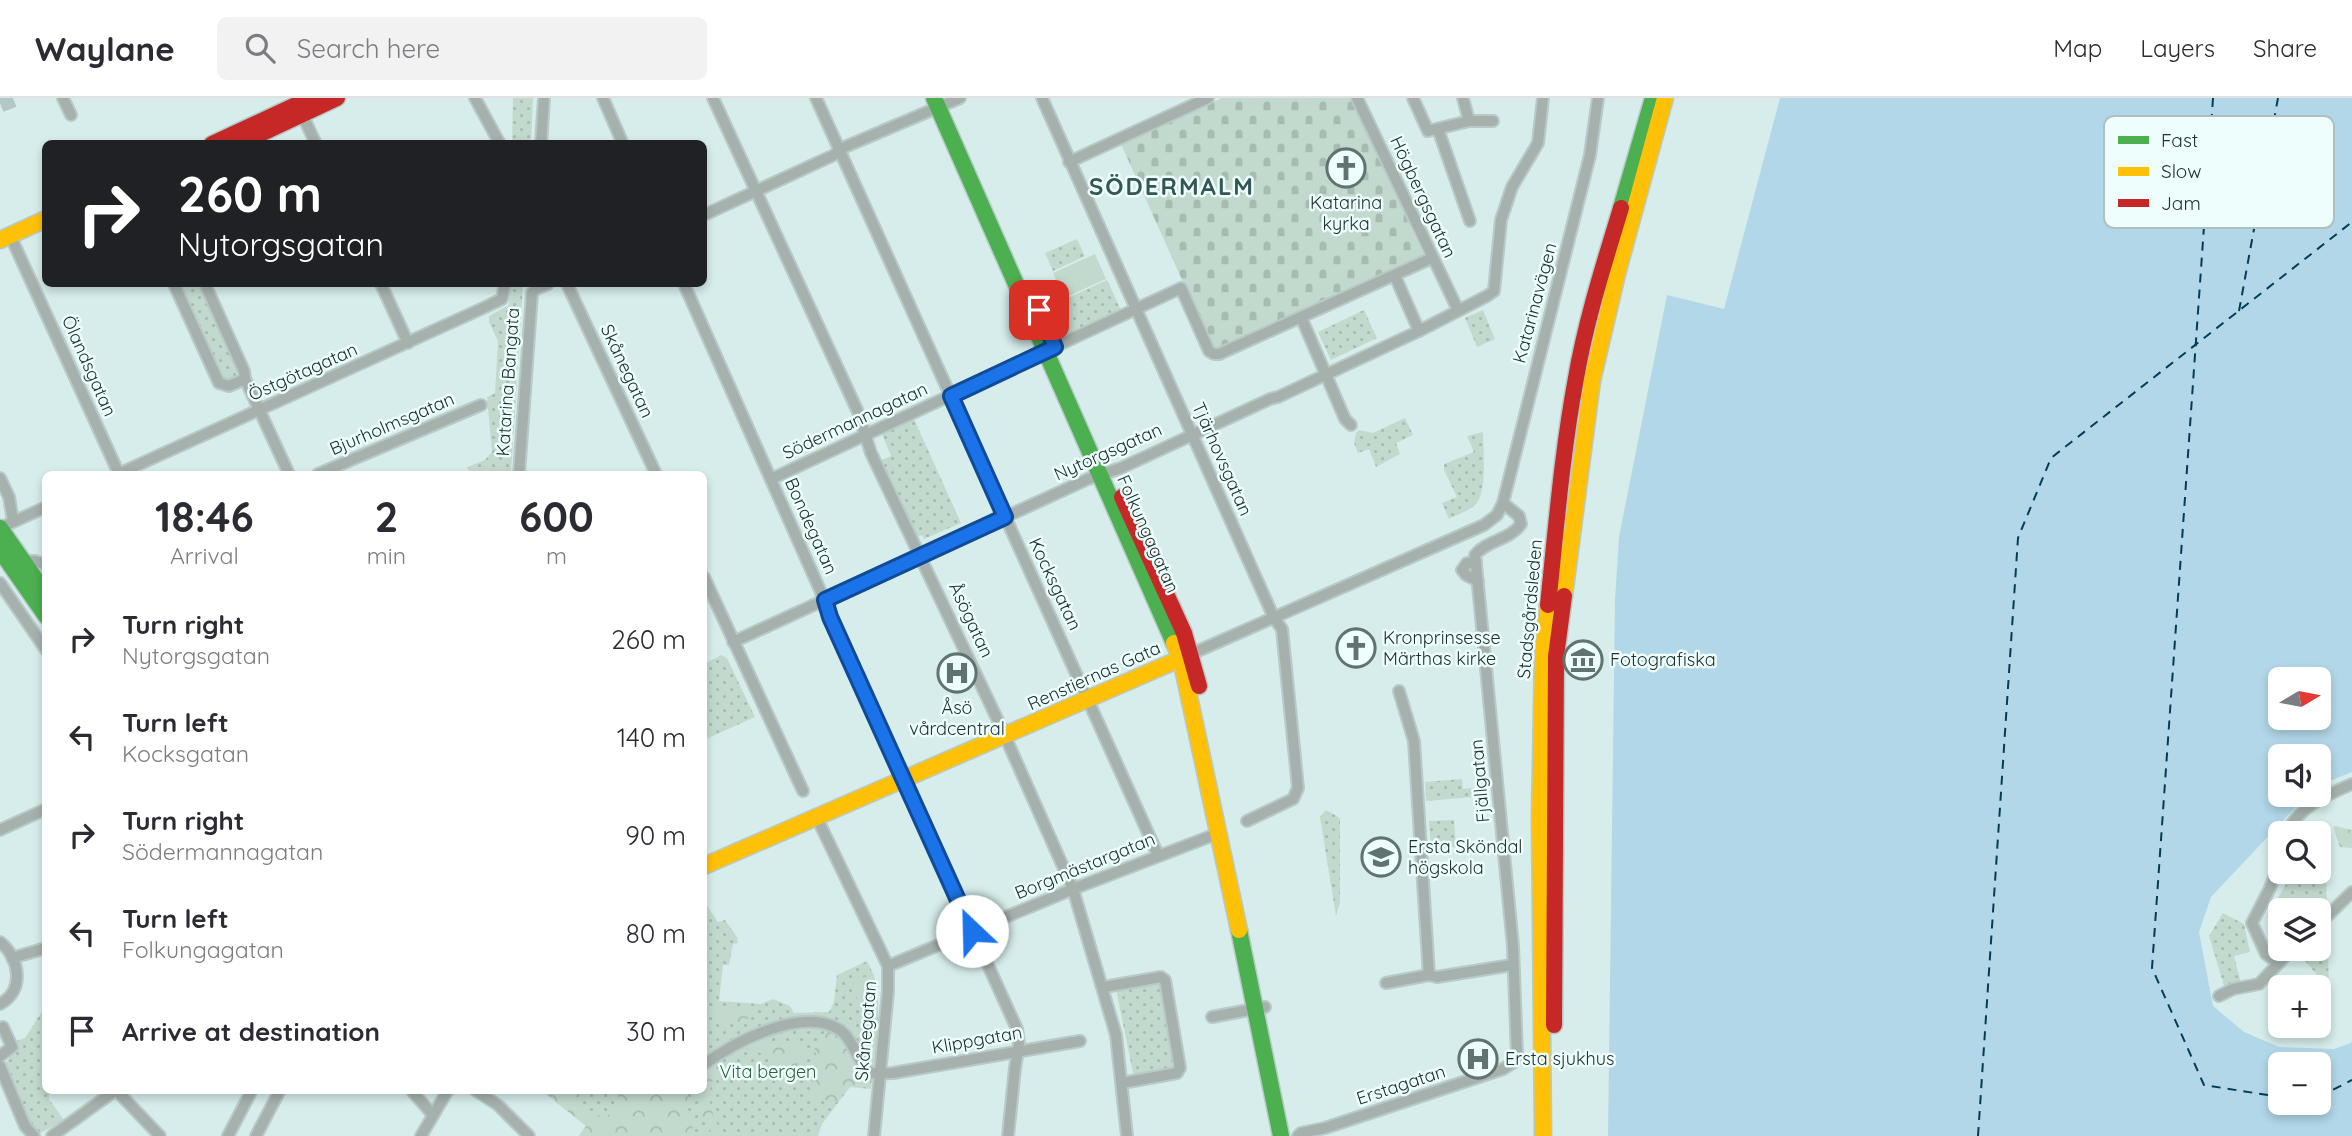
<!DOCTYPE html>
<meta charset="utf-8">
<style>
body{margin:0;font-family:Quicksand,sans-serif;background:#f2f2f3;color:#2b2b33;height:100vh;display:flex;flex-direction:column;font-size:26px;white-space:nowrap}
*{box-sizing:border-box;margin:0}
p{font-size:23px;color:#7c7c81}
.icon{flex:none;width:38px;height:38px;fill:none;stroke:currentColor;stroke-width:2;stroke-linecap:round;stroke-linejoin:round}
.map{position:relative;flex:1;overflow:hidden}
.details{position:absolute;left:42px;top:373px;width:665px;height:623px;display:flex;flex-direction:column;background:#fff;border-radius:10px;box-shadow:0 4px 10px #0003}
.details>*{flex:none}
.banner{position:absolute;left:42px;top:42px;width:665px;height:147px;border-radius:10px;box-shadow:0 4px 10px #0003;background:#202124;color:#fff;overflow:hidden}
.needle{width:46px;rotate:80deg}
.fabs{position:absolute;left:2268px;top:569px;display:grid;gap:14px}
.fabs a{display:grid;place-items:center;width:63px;height:63px;border-radius:10px;background:#fff;box-shadow:0 4px 10px #0003;font-size:35px}
.pin{position:absolute;display:grid;place-items:center;width:60px;height:60px;color:#fff;margin:-30px;border-radius:14px;box-shadow:0 4px 10px #0006}
.me{position:absolute;width:77px;margin:-38px;rotate:336deg;stroke-linejoin:round;filter:drop-shadow(0 0 5px #0008)}
.turn{display:flex;align-items:center;gap:24px;height:147px;padding:0 21px;font-size:32px}
.turn .icon{width:91px;height:91px;stroke-width:2.5}
.turn b{display:block;font-size:49px;line-height:60px}
.eta{display:flex;justify-content:space-evenly;align-items:center;height:119px;text-align:center}
.eta b{font-size:42px;font-weight:800;line-height:49px}
ul{padding:0;list-style:none}
li{display:flex;align-items:center;gap:21px;height:98px;padding:0 21px}
li div{flex:1}
li b{display:block;font-size:26px}
li em{font-style:normal}
header{display:flex;align-items:center;gap:42px;box-sizing:border-box;height:98px;padding:0 35px;background:#fff;border-bottom:2px solid #e1e1e2}
header strong{font-size:33px}
nav{display:flex;gap:38px;margin-inline-start:auto;font-size:24px}
.search{width:490px;height:63px;background:#f2f2f3;display:flex;align-items:center;gap:18px;box-sizing:border-box;padding:0 24px;border-radius:10px;color:#7c7c81;font-size:26px}
.map>svg:first-child{display:block}
.grass{fill:url(#grass-dots)}
.forest{fill:url(#forest-crowns)}
.cemetery{fill:url(#cemetery-stones)}
.pitch{fill:#c2dacd}
.water{fill:#b2d7e8;fill-rule:evenodd}
.lines{fill:none;stroke-linecap:round;stroke-linejoin:round}
.ferry{stroke:#003e57;stroke-width:2;stroke-dasharray:9 7;stroke-linecap:butt}
.highway-tunnel{stroke:#b2c7c6;stroke-width:19;stroke-dasharray:19 10;stroke-linecap:butt}
.street-casing{stroke:#b7cac8;stroke-width:14}
.fast-casing{stroke:#b7cac8;stroke-width:19}
.slow-casing{stroke:#b7cac8;stroke-width:19}
.jam-casing{stroke:#b7cac8;stroke-width:19}
.street{stroke:#a6b1ae;stroke-width:10}
.fast{stroke:#4caf50;stroke-width:16}
.slow{stroke:#ffc107;stroke-width:16}
.jam{stroke:#c62828;stroke-width:16}
.route-casing{stroke:#114b97;stroke-width:18}
.route{stroke:#1a73e8;stroke-width:12}
.labels{text-anchor:middle;stroke-width:5;stroke-linejoin:round;paint-order:stroke}
.street-label{font-size:18px;fill:#213130;stroke:#edfefc}
.poi-label{font-size:18px;fill:#213130;stroke:#edfefc;text-anchor:start}
.park-label{font-size:18px;fill:#2f6339;stroke:#edfefc}
.district-label{font-size:24px;font-weight:bold;letter-spacing:2px;fill:#325755;stroke:#edfefc}
.key{fill:#edfefc;stroke:#b0c0bf;stroke-width:2}
.key-label{font-size:19px;fill:#213130}
</style>
<header>
<strong>Waylane</strong>
<div class="search"><svg class="icon" aria-label="search" viewBox="0 0 24 24"><circle cx="10" cy="10" r="6"/><path d="M15 15l6 6"/></svg>Search here</div>
<nav><a>Map</a><a>Layers</a><a>Share</a></nav>
</header>
<div class="map">
<svg width="2352" height="1038" viewBox="0 0 2352 1038">
<defs>
<pattern id="grass-dots" width="8" height="8" patternUnits="userSpaceOnUse" patternTransform="scale(1.75)"><rect width="8" height="8" fill="#c2dacd"/><path d="M2 2h.1M6 6h.1" fill="none" stroke="#a6bcb0" stroke-width="1.8" stroke-linecap="round"/></pattern>
<pattern id="forest-crowns" width="20" height="18" patternUnits="userSpaceOnUse" patternTransform="scale(1.75)"><rect width="20" height="18" fill="#c2dacd"/><path d="M2 6a3 3 0 1 1 6 0M12 15a3 3 0 1 1 6 0" fill="none" stroke="#a6bcb0"/></pattern>
<pattern id="cemetery-stones" width="16" height="16" patternUnits="userSpaceOnUse" patternTransform="scale(1.75)"><rect width="16" height="16" fill="#c2dacd"/><path d="M2 7V4a2 2 0 0 1 4 0v3zM10 15v-3a2 2 0 0 1 4 0v3z" fill="#a6bcb0"/></pattern>
</defs>
<rect width="100%" height="100%" fill="#d6edeb"/>
<g class="grass">
<path d="M513,0H533L531,45H512Z"/>
<path d="M1077,141L1085,158L1053,173L1045,155Z"/>
<path d="M1107,182L1121,212L1064,239L1050,208Z"/>
<path d="M177,186H201L238,270L236,278L225,283L219,279Z"/>
<path d="M510,186H526L523,187L511,376H470L467,369L485,362L492,354L487,299L495,295L498,243L489,224V218L509,207Z"/>
<path d="M1364,212L1377,240L1331,262L1318,234Z"/>
<path d="M1483,212L1495,241L1477,249L1465,220Z"/>
<path d="M1405,320L1413,337L1396,345L1400,356L1376,369L1369,351L1358,355L1354,345L1356,335L1359,332L1373,335Z"/>
<path d="M914,321L961,425L924,441L922,437L915,440L879,363L891,358L882,336Z"/>
<path d="M1483,334C1483,352 1488,395 1475,407C1469,413 1456,417 1449,421L1442,405L1457,399L1444,372V366L1474,354L1467,338Z"/>
<path d="M721,557L727,560L755,619L704,642V566Z"/>
<path d="M1462,681L1463,691L1484,689L1486,698L1426,703L1425,684Z"/>
<path d="M1326,712L1340,720V805L1336,818L1320,719Z"/>
<path d="M1454,722L1456,749L1431,751L1429,723Z"/>
<path d="M2319,768L2326,778L2329,891L2295,851L2319,850V812H2280V834L2267,819L2293,774H2319Z"/>
<path d="M704,803L718,824L725,822L737,839L738,845L733,846L729,867H723L719,903L761,906L773,901L790,908L794,915L829,914L834,904L837,877L867,863C888,900 874,950 871,991L850,989L822,1026L818,1038H579L586,1028L546,996L548,992H704Z"/>
<path d="M2223,815L2244,826L2250,854L2234,858L2241,885L2224,888L2209,838Z"/>
<path d="M1157,883L1162,886L1176,969L1173,973L1134,980L1116,891Z"/>
<path d="M45,909L46,992H49V1001L64,1022L39,1036L23,1016L6,965L15,950L13,944L25,940Z"/>
</g>
<g class="forest">
<path d="M2336,728L2352,732V750L2340,749L2333,729Z"/>
<path d="M874,876L878,906L873,960H869L860,942V908L856,898L855,882Z"/>
<path d="M719,910L755,912V918L739,924L720,923L714,913Z"/>
<path d="M826,932C852,942 858,961 865,987H848L836,1005L825,1002L819,1004L812,1000C811,994 810,987 812,981C816,969 821,964 814,952Z"/>
<path d="M762,941L779,945L788,943H800C806,955 803,962 794,971C775,964 769,956 748,952L746,950Z"/>
<path d="M716,965C716,976 711,983 710,994C708,1005 713,1017 718,1028L712,1035C702,1021 700,1010 700,992H704C704,979 705,973 716,965Z"/>
<path d="M548,992H580L574,1002L596,1016L606,1019L614,1012L621,992H688C687,1009 688,1023 697,1038H619L613,1034L608,1038H579L586,1028L546,996Z"/>
</g>
<path class="cemetery" d="M1222,0H1351L1423,156L1422,159L1216,252L1213,251L1121,46Z"/>
<path class="pitch" d="M1095,156L1106,181L1064,200L1053,175Z"/>
<path class="water" d="M1780,0H2352V674L2319,687V658H2280V696L2307,697L2211,799L2199,834L2213,908L2244,934L2279,949L2334,951L2351,945L2352,942V1038H1608L1615,502L1619,439L1667,197L1724,211ZM2280,581H2319V620H2280ZM2280,966H2319V1004H2280Z"/>
<g class="lines">
<g class="ferry">
<path d="M2213,0L2152,870L2204,987L2280,999"/>
<path d="M2239,213L2278,0"/>
<path d="M2319,999L2352,982"/>
<path d="M1978,1038L2018,440L2051,360L2352,124"/>
</g>
<path class="highway-tunnel" d="M0,5L13,0"/>
<g class="street-casing">
<g id="street">
<path d="M63,0L71,17"/>
<path d="M475,0L500,46"/>
<path d="M603,0L623,46"/>
<path d="M713,0L858,314L871,355L1001,629L1073,791L1116,937L1127,1038"/>
<path d="M816,0L1158,757"/>
<path d="M1042,0L1274,520L1282,531L1298,690L1293,701L1247,723"/>
<path d="M1357,0L1458,212"/>
<path d="M1413,0L1428,33L1469,23H1493"/>
<path d="M1463,0L1469,23"/>
<path d="M300,12L316,46"/>
<path d="M1438,31L1470,123"/>
<path d="M541,46L544,0"/>
<path d="M1069,64L1208,0"/>
<path d="M704,117L834,57L840,51L960,0"/>
<path d="M10,137L119,376"/>
<path d="M1395,178L1419,233"/>
<path d="M174,186L219,285L229,288L245,281L244,273L205,186"/>
<path d="M381,186L408,245"/>
<path d="M567,186L656,376"/>
<path d="M684,186L820,492L830,519L1017,931L1019,946L1015,970L1008,1038"/>
<path d="M1301,219L1345,321L1351,327"/>
<path d="M245,281L289,376"/>
<path d="M118,376L481,211L502,201L505,186"/>
<path d="M318,376L481,307"/>
<path d="M519,376L532,195L536,191L548,186"/>
<path d="M0,380L9,399L13,423"/>
<path d="M771,381L1181,190L1209,253L1214,256H1219L1432,160"/>
<path d="M0,430L46,409"/>
<path d="M22,463H35L46,467"/>
<path d="M1476,464L1467,465L1462,472L1466,477L1478,483"/>
<path d="M704,479L803,693"/>
<path d="M0,485L46,552"/>
<path d="M733,544L1088,381L1121,370L1270,301L1278,299L1419,233L1487,198L1494,193L1501,122L1512,89L1538,45L1543,0"/>
<path d="M1191,556L1484,427L1497,417L1503,405L1590,57L1598,0"/>
<path d="M1399,593L1414,643L1429,877"/>
<path d="M817,720L888,868V893L874,1038"/>
<path d="M0,732L46,711"/>
<path d="M2286,735C2299,709 2326,697 2352,686"/>
<path d="M2319,826L2352,794"/>
<path d="M0,844C20,860 25,893 0,906"/>
<path d="M12,860L46,850"/>
<path d="M2278,865L2266,856L2252,825L2270,790L2280,764"/>
<path d="M888,868L1073,791L1219,735"/>
<path d="M1386,885L1429,877L1437,879L1512,867"/>
<path d="M1104,889L1161,879L1165,882L1180,970L1177,975L1122,985"/>
<path d="M2219,898L2233,891L2259,886L2293,850"/>
<path d="M1212,919L1265,909"/>
<path d="M0,958L12,949L3,929"/>
<path d="M705,966C736,943 803,908 840,932C854,941 860,972 872,975C878,976 887,975 893,975L1080,943"/>
<path d="M0,968L25,1028L34,1038"/>
<path d="M116,992L160,1038"/>
<path d="M411,992L433,1017"/>
<path d="M475,992L498,1007L529,1038"/>
<path d="M52,1038L116,992"/>
<path d="M228,1038L252,992"/>
<path d="M256,1038L280,992"/>
<path d="M421,1038L448,992"/>
<path d="M1298,1038L1301,1035L1325,1030L1503,971L1514,964L1517,957L1513,848L1475,457C1487,442 1510,442 1521,426L1519,418L1503,405"/>
</g>
</g>
<g class="fast-casing">
<g id="fast">
<path d="M934,0L1174,545"/>
<path d="M1621,110L1653,0"/>
<path d="M0,430L46,496"/>
<path d="M0,452L46,518"/>
<path d="M1239,832L1281,1038"/>
</g>
</g>
<g class="slow-casing">
<g id="slow">
<path d="M0,142L46,121"/>
<path d="M1564,498L1592,283L1617,176L1665,0"/>
<path d="M1174,545L1181,561L1239,832"/>
<path d="M704,768L1189,557"/>
<path d="M1543,1038L1540,719L1543,555L1548,507"/>
</g>
</g>
<g class="jam-casing">
<g id="jam">
<path d="M212,46L311,0"/>
<path d="M239,46L337,0"/>
<path d="M1122,399L1184,535L1199,588"/>
<path d="M1548,507C1556,431 1562,355 1576,280C1586,222 1604,166 1621,110"/>
<path d="M1554,927L1556,558L1564,498"/>
</g>
</g>
<use href="#street" class="street"/>
<use href="#fast" class="fast"/>
<use href="#slow" class="slow"/>
<use href="#jam" class="jam"/>
</g>
<g class="lines">
<g class="route-casing">
<path id="route" d="M972,833L830,519L825,502L1005,419L951,298L1055,249L1039,212"/>
</g>
<use href="#route" class="route"/>
</g>
<defs>
<g id="church-ring" transform="scale(2.0125)"><circle r="9.5" fill="#edfefc" stroke="#607371" stroke-width="1.5"/><path d="M-1.2-6h2.4v3.5h3.3v2.4h-3.3V6h-2.4V-.1h-3.3v-2.4h3.3Z" fill="#607371"/></g>
<g id="museum-ring" transform="scale(2.0125)"><circle r="9.5" fill="#edfefc" stroke="#607371" stroke-width="1.5"/><path d="M0-6L6-3V-2H-6V-3ZM-5-1h2V3h-2ZM-1-1h2V3h-2ZM3-1h2V3H3ZM-6 4H6V6H-6Z" fill="#607371"/></g>
<g id="hospital-ring" transform="scale(2.0125)"><circle r="9.5" fill="#edfefc" stroke="#607371" stroke-width="1.5"/><path d="M-5-5h3v3.5h4V-5h3V5h-3V1.5h-4V5h-3Z" fill="#607371"/></g>
<g id="university-ring" transform="scale(2.0125)"><circle r="9.5" fill="#edfefc" stroke="#607371" stroke-width="1.5"/><path d="M0-5L7-2L0 1L-7-2ZM-4 1L0 2.5L4 1V4Q0 6-4 4Z" fill="#607371"/></g>
</defs>
<g fill-rule="evenodd">
<use href="#church-ring" x="1346" y="70"/>
<use href="#church-ring" x="1356" y="550"/>
<use href="#museum-ring" x="1583" y="562"/>
<use href="#hospital-ring" x="957" y="575"/>
<use href="#university-ring" x="1381" y="759"/>
<use href="#hospital-ring" x="1478" y="961"/>
</g>
<g class="labels">
<g class="street-label">
<text transform="translate(1423 99) rotate(65)" y="6">Högbergsgatan</text>
<text transform="translate(1535 205) rotate(-75)" y="6">Katarinavägen</text>
<text transform="translate(89 268) rotate(66)" y="6">Ölandsgatan</text>
<text transform="translate(627 273) rotate(65)" y="6">Skånegatan</text>
<text transform="translate(303 274) rotate(-24)" y="6">Östgötagatan</text>
<text transform="translate(508 284) rotate(-86)" y="6">Katarina Bangata</text>
<text transform="translate(855 323) rotate(-25)" y="6">Södermannagatan</text>
<text transform="translate(392 326) rotate(-23)" y="6">Bjurholmsgatan</text>
<text transform="translate(1108 354) rotate(-24)" y="6">Nytorgsgatan</text>
<text transform="translate(1222 361) rotate(66)" y="6">Tjärhovsgatan</text>
<text transform="translate(811 428) rotate(66)" y="6">Bondegatan</text>
<text transform="translate(1148 436) rotate(66)" y="6">Folkungagatan</text>
<text transform="translate(1055 486) rotate(65)" y="6">Kocksgatan</text>
<text transform="translate(1530 511) rotate(-85)" y="6">Stadsgårdsleden</text>
<text transform="translate(971 522) rotate(65)" y="6">Åsögatan</text>
<text transform="translate(1094 578) rotate(-24)" y="6">Renstiernas Gata</text>
<text transform="translate(1480 683) rotate(-95)" y="6">Fjällgatan</text>
<text transform="translate(1085 768) rotate(-22)" y="6">Borgmästargatan</text>
<text transform="translate(866 933) rotate(-85)" y="6">Skånegatan</text>
<text transform="translate(977 942) rotate(-10)" y="6">Klippgatan</text>
<text transform="translate(1401 987) rotate(-18)" y="6">Erstagatan</text>
</g>
<g class="poi-label">
<text x="1346" y="111" text-anchor="middle">Katarina<tspan x="1346" dy="21">kyrka</tspan></text>
<text x="1383" y="546">Kronprinsesse<tspan x="1383" dy="21">Märthas kirke</tspan></text>
<text x="1610" y="568">Fotografiska</text>
<text x="957" y="616" text-anchor="middle">Åsö<tspan x="957" dy="21">vårdcentral</tspan></text>
<text x="1408" y="755">Ersta Sköndal<tspan x="1408" dy="21">högskola</tspan></text>
<text x="1505" y="967">Ersta sjukhus</text>
</g>
<g class="park-label">
<text x="768" y="980">Vita bergen</text>
</g>
<g class="district-label">
<text x="1172" y="97">SÖDERMALM</text>
</g>
</g>
<rect x="2104" y="18" width="230" height="112" rx="10" class="key"/>
<rect x="2118" y="38" width="31" height="8" fill="#4caf50"/>
<rect x="2118" y="69" width="31" height="9" fill="#ffc107"/>
<rect x="2118" y="101" width="31" height="8" fill="#c62828"/>
<g class="key-label">
<text x="2161" y="49">Fast</text>
<text x="2161" y="80">Slow</text>
<text x="2161" y="112">Jam</text>
</g>
</svg>
<div class="fabs">
<a><svg class="needle" viewBox="-14 -14 28 28"><path d="M0-13l5 13h-10z" fill="#e53935"/><path d="M0 13l5-13h-10z" fill="#7c7c81"/></svg></a>
<a><svg class="icon" aria-label="sound" viewBox="0 0 24 24"><path d="M4 9h4l5-4v14l-5-4H4zM17 9q2 3 0 6"/></svg></a>
<a><svg class="icon" aria-label="search" viewBox="0 0 24 24"><circle cx="10" cy="10" r="6"/><path d="M15 15l6 6"/></svg></a>
<a><svg class="icon" aria-label="layers" viewBox="0 0 24 24"><path d="M12 4l9 5-9 5-9-5zM3 14l9 5 9-5"/></svg></a>
<a>+</a>
<a>−</a>
</div>
<div class="pin" style="left:1039px;top:212px;background:#d93025"><svg class="icon" aria-label="arrive" viewBox="0 0 24 24"><path d="M6 21V4h12l-3 4 3 4H6"/></svg></div>
<svg class="me" style="left:972px;top:833px" viewBox="-20 -20 40 40"><circle r="19" fill="#fff"/><path d="M0-13L10 11 0 6-10 11z" fill="#1a73e8"/></svg>
<div class="banner">
<div class="turn"><svg class="icon" aria-label="right" viewBox="0 0 24 24"><path d="M7 20v-9h11M14 6l5 5-5 5"/></svg><div><b>260 m</b>Nytorgsgatan</div></div>
</div>
<section class="details">
<div class="eta">
<div><b>18:46</b><p>Arrival</p></div>
<div><b>2</b><p>min</p></div>
<div><b>600</b><p>m</p></div>
</div>
<ul>
<li><svg class="icon" aria-label="right" viewBox="0 0 24 24"><path d="M7 20v-9h11M14 6l5 5-5 5"/></svg><div><b>Turn right</b><p>Nytorgsgatan</p></div><em>260 m</em></li>
<li><svg class="icon" aria-label="left" viewBox="0 0 24 24"><path d="M17 20v-9H6M10 6l-5 5 5 5"/></svg><div><b>Turn left</b><p>Kocksgatan</p></div><em>140 m</em></li>
<li><svg class="icon" aria-label="right" viewBox="0 0 24 24"><path d="M7 20v-9h11M14 6l5 5-5 5"/></svg><div><b>Turn right</b><p>Södermannagatan</p></div><em>90 m</em></li>
<li><svg class="icon" aria-label="left" viewBox="0 0 24 24"><path d="M17 20v-9H6M10 6l-5 5 5 5"/></svg><div><b>Turn left</b><p>Folkungagatan</p></div><em>80 m</em></li>
<li><svg class="icon" aria-label="arrive" viewBox="0 0 24 24"><path d="M6 21V4h12l-3 4 3 4H6"/></svg><div><b>Arrive at destination</b></div><em>30 m</em></li>
</ul>
</section>
</div>
